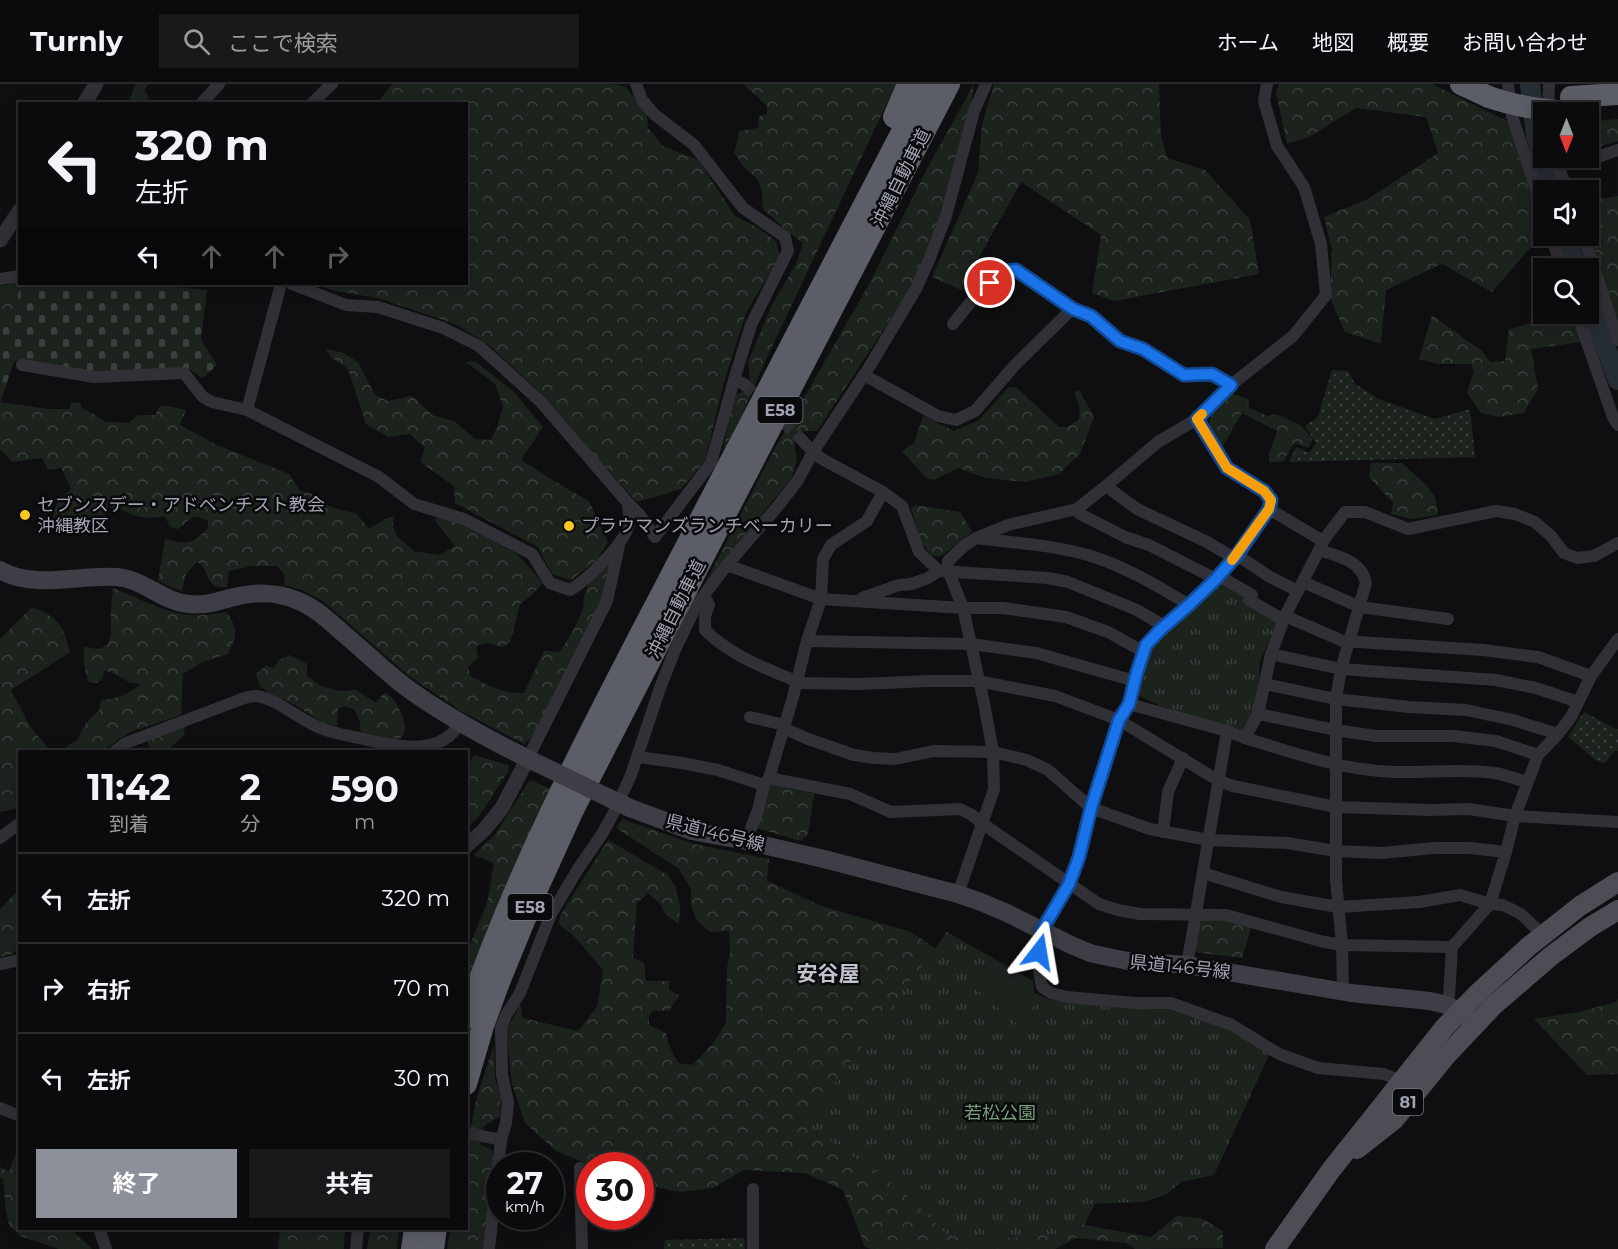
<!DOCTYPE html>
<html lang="ja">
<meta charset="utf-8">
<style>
body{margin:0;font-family:Montserrat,"Noto Sans JP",sans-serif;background:#19191b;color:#f1f3f6;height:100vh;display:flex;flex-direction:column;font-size:22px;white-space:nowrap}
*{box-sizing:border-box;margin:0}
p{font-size:20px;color:#9a9b9d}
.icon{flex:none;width:33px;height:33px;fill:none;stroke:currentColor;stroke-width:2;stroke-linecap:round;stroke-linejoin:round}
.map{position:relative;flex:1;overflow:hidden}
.drawer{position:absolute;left:18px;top:666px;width:450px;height:480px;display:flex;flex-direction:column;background:#0b0b0d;border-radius:0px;box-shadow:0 3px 15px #0003,0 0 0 2px #2b2b2e}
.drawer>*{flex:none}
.hud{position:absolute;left:18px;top:18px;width:450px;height:183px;border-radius:0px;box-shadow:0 3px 15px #0003,0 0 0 2px #2b2b2e;background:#0b0b0d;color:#f1f3f6;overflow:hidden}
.needle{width:39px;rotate:180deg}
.controls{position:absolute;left:1533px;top:18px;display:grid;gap:12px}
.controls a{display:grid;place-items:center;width:66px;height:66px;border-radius:0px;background:#0b0b0d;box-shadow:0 3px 15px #0003,0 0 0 2px #2b2b2e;font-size:30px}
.speed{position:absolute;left:486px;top:1068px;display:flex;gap:12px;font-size:30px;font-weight:700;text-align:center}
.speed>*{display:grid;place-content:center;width:78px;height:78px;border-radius:50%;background:#0b0b0d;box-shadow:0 3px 15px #0003,0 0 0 2px #2b2b2e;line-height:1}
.speed small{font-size:15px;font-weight:400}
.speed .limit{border:9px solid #d22;background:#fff;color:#111}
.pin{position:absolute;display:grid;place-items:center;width:51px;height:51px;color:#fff;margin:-26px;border:3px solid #fff;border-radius:50%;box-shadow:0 2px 6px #0007}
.me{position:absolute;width:66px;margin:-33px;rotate:14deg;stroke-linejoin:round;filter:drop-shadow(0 0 4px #0008)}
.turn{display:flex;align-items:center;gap:21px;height:126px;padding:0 18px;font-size:27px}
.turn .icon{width:78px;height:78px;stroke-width:2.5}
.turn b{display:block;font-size:42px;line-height:51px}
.lanes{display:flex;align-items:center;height:57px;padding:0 18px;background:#0003;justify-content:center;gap:30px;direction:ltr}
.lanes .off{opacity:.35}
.eta{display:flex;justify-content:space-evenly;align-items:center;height:102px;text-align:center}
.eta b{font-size:36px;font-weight:700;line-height:42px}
.cta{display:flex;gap:12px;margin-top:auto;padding:12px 18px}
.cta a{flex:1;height:69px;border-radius:0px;background:#8c9099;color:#fff;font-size:24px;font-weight:700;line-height:69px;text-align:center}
.cta a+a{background:#19191b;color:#f1f3f6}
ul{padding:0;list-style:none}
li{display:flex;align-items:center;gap:18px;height:90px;padding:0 18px;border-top:2px solid #2b2b2e}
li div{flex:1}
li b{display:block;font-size:22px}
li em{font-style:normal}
header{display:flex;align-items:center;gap:36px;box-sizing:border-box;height:84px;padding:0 30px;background:#0b0b0d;border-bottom:2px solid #2b2b2e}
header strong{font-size:28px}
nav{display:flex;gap:33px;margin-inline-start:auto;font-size:21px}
.search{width:420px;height:54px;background:#19191b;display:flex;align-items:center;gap:15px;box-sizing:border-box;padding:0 21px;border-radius:0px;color:#9a9b9d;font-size:22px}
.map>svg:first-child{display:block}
.grass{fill:url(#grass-dots)}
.forest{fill:url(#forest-crowns)}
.cemetery{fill:url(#cemetery-stones)}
.park{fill:url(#park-tufts)}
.garden{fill:#1c231d}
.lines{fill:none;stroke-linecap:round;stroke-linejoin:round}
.river{stroke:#262c34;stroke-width:20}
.minor-tunnel{stroke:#2c2d31;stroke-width:12;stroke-dasharray:12 6;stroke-linecap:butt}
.minor{stroke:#303036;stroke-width:12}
.tertiary{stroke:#303036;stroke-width:15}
.secondary{stroke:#3e3f46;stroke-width:18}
.primary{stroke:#4c4d55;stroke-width:20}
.motorway{stroke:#5c5e67;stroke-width:22}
.secondary-bridge{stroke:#3e3f46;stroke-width:18}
.motorway-bridge{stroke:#5c5e67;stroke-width:22}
.route-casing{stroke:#114b97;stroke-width:15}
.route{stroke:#1a73e8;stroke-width:10}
.slow{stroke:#f59e0b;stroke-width:10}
.poi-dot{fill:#f7c821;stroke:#0a0a0c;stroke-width:2}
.labels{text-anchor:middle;stroke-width:5;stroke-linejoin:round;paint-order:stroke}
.shield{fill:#0a0a0c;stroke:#737580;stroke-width:1.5}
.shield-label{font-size:16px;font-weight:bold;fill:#a0a3b2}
.street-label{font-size:18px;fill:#a0a3b2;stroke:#0a0a0c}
.poi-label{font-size:18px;fill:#a0a3b2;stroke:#0a0a0c;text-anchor:start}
.park-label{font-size:18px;fill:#769e7d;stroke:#0a0a0c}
.quarter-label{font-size:21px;font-weight:bold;fill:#c1c3ce;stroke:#0a0a0c}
</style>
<header>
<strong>Turnly</strong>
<div class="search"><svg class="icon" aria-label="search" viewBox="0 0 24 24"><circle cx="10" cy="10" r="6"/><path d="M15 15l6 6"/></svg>ここで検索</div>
<nav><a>ホーム</a><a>地図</a><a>概要</a><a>お問い合わせ</a></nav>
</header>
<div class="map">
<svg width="1618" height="1165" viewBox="0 0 1618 1165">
<defs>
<pattern id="grass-dots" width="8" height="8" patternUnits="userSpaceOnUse" patternTransform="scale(1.5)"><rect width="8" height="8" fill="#1c231d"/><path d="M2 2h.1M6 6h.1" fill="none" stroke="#3a403b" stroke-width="1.8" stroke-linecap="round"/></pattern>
<pattern id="forest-crowns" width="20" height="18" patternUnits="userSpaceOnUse" patternTransform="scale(1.5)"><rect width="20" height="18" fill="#1c231d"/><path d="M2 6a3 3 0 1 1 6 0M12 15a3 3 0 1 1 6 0" fill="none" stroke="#3a403b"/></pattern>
<pattern id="cemetery-stones" width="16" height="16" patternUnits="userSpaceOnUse" patternTransform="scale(1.5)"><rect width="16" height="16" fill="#1c231d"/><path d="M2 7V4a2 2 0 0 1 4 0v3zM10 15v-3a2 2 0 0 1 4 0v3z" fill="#3a403b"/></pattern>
<pattern id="park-tufts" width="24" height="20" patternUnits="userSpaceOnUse" patternTransform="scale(1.5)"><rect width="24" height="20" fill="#1c231d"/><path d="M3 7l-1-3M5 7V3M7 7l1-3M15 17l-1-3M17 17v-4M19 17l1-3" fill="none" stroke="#3a403b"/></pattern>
</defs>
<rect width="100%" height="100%" fill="#0f0f11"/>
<g class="grass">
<path d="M1332,286L1349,287L1354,299L1379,315L1435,335L1470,325L1475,373L1289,378L1296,363L1309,369L1316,359L1305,342L1318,333Z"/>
<path d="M1584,628L1618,646V667H1615L1605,679L1598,678L1568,653Z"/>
<path d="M744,1154L745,1165H664L665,1156Z"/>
</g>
<g class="forest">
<path d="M136,0H149L144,6L149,13L145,18L138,16L135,19H128Z"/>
<path d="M392,0H612L626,3L647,30L648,44L663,62L698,76L735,132L757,143L776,157L780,172L746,229L724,298L705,377L681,405L637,418L603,381L543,311L489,261L455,240L378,214L335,207L313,200H466V20L377,19Z"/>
<path d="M743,0H896L763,282L742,331L723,367L734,312L744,307L750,297L748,278L772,221L796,180L803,159L788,148L763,125L762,106L757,95L743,82L734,68L738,56L739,47L758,44L759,32L767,30V22Z"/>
<path d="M974,0L970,27L941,131L911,204L817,347H800L794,361L797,375L792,393L702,505L775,364L868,202L928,83Z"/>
<path d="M994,0H1159L1161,52L1167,74L1205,86L1250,136L1259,190L1114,217L1092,209L1101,151L1021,98L961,206L932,193L978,89L982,41Z"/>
<path d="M1279,0H1432L1523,45L1543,111V149L1492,208L1442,180L1386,206L1381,260L1345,248L1330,214L1332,165L1324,133L1368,115L1438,69L1426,33L1356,24L1311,52L1287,60L1276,9Z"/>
<path d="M1618,35V57L1589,66V38Z"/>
<path d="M1618,112V239L1606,206L1589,148V117Z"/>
<path d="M19,198L20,200H22L20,234L0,254V202Z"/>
<path d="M1567,230H1573L1582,258L1531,265L1538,305L1524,329L1499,333L1481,329L1467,309L1474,287L1471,280H1439L1419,275L1432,231L1483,268L1490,278L1505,277L1509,245Z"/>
<path d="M325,265L344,269L358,278L375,311L388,317L412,312L432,331L454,337L475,355L491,356L497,343L503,322L495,300L466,278L475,277L513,307L543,343L521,376L569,406L589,417L608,458L596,477L571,496L552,490L538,463L455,419L454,402L420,378L425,364L410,350L388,353L366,340L348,285L332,274Z"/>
<path d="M1009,303H1016L1059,343H1068L1079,335L1080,324L1074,308L1079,306L1094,333L1080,370L1059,390L1025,398L986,394L958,384L934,396L926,394L902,367L914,359L923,332L954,347L978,337Z"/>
<path d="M1231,309L1248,315L1249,324L1268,332L1276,330L1300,341L1313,355L1308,364L1294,359L1283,378H1269V370L1277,347L1242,329L1223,362C1197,338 1213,329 1231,309Z"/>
<path d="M0,318L48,325H69L71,319H80L82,324L97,332L106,338L129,339L138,331H155L160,322H168L186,326L180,341L217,361L289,390L300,407L313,410C320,422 342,427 356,429L369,445L385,435L394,432L393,442L397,452L414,467L440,471L455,462L436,438V433L461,439L517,470L543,499L533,510L520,520L510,559L502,563L487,559L476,562L478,574L468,583L470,592C488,601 504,610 524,609L544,567L560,568L573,547L583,525L584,513L590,495L606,479L611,483L604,516L533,653L524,660L461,627L409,592L323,517L302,506L284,501L285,491L277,482H252L229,487L227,503C204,506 212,487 197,478L186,490L182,507L158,497L165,455C186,460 192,462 208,444V437C192,428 191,434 179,445L170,443L165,432C154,434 142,435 131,430C123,427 117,422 108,423L103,435L89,433L79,443L72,442L66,437L51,439L57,419L71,405L61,384L48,386L42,374L12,378L2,367L0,366Z"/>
<path d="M1371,379H1402L1426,401L1435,413L1438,431L1412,435L1391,430L1393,419L1369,393Z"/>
<path d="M915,421L960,428L972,448L940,473L931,471L921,458L911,424Z"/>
<path d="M113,504C136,513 165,529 189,531C202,532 215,530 227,528C238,547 238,550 228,570L202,578L183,590L181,631L130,648L102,667H60L77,656L86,639L99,626L101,616C117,615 128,610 141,600L131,599L111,588L104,587L103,593L97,599L88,598L84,579V563L100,565L108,560L111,549V525Z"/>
<path d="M32,523C60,535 62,539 70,568L11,606L30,642L50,667L20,668L19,724L0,728V555Z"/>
<path d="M289,571L307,580V592L321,602L340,607L356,606L376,619L385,608C395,614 403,630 405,642C406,647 403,651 400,655L384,654L361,649L360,638L354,625L344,622L338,625L337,642L323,639L295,621L269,609L260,602L256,590L266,582L274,584L279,576Z"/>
<path d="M185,642L184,651L171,663L172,667H150L147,656Z"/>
<path d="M474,671L508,681L509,686L478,734L467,743V683Z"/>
<path d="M530,696L551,705L490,839L467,903V868L487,819L494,779L473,771L494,752Z"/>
<path d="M771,700L814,710L808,750L801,757L756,744Z"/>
<path d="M622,735L694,760L769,775L767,797L824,823L911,848L939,867L1077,1098L1097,1116L1084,1141L1151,1153L1177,1132L1201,1134L1223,1147V1164L1135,1165L1126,1159L1076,1154L1055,1165H871L865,1163L843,1106L805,1089L744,1086L713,1104L680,1108L641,1100L640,1082L590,1081L556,1067L525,1039L512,1000L506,947L520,921L523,934L578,947L597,923L603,886L574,852L558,840L561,830L608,756L668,791L676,804L680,823L679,840L666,831L661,821L648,809L637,819L633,874L644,879L646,897H669V906L679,911L669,927L654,926L649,931V941L666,949L669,961L678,979L693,981L715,957L726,938L727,884L730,868L729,847L710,848L697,837L691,821V805L679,785L616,744Z"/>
<path d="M19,805V863L13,870L0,873V825Z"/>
<path d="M1198,833L1252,841L1242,874L1193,868Z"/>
<path d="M1618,914V990L1587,991L1534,935L1579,928L1616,918Z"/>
<path d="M494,961L495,993L501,1013L500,1032L484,1042L480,1060L492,1066L494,1075L484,1165H447L450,1145L466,1144L467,1062L477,1012Z"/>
<path d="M19,1062L20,1144L72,1145L77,1151L92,1165H59L20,1152L9,1141L6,1128L3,1095L0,1094V1083L9,1087Z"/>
<path d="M315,1144L345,1146L344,1165H278L280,1145Z"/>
<path d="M370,1145H399L397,1165H367Z"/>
</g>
<path class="cemetery" d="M24,200H144L207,206L201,255L217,281L203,294L187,284L88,287L14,277L0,320V238H7Z"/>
<g class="park">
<path d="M1219,499L1244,512L1245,520L1277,537L1260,578L1257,620L1244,647L1165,624L1135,610L1149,565Z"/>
<path d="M947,848L1033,897L1034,909L1050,916L1138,922L1157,918L1223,943L1270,969L1214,1091L1181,1098L1167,1110L1145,1118L1085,1120L1063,1149L978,1157L948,1151L899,1104L805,1039Z"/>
</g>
<path class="garden" d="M992,876L1040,915L1018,941L971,901Z"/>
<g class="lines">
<g class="river">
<path d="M1530,0L1536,52L1552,106"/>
<path d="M1565,152L1577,184"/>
<path d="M1588,216L1618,296"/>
</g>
<g class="minor-tunnel">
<path d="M744,300L801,355"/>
<path d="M466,1049L482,1052"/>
</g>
<g class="minor">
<path d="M636,0L642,16L654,30L694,61L743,124L785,153L788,167L751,241L734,296"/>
<path d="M1267,0L1264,17L1277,62L1304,103L1321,160L1326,211L1293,252L1231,301L1197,335L1227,384L1264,407L1271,416L1269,425L1323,457L1345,428H1365L1408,445L1496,427L1515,430L1535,438L1551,452L1564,469L1577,474L1594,472L1618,459"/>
<path d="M1508,0L1512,32L1544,129"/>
<path d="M201,20L219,0"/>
<path d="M311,20L332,0"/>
<path d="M1548,28L1549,0"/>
<path d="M1567,106L1558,81L1583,78L1618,66"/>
<path d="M1551,152L1562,184"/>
<path d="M1583,152L1618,256"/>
<path d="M0,195L20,192"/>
<path d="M292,200L346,221L378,223L443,244L479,262L540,317L628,419L639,430L655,453L711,379L734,296L744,300"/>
<path d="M1577,230L1613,333L1618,341"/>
<path d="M953,240C964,226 995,184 1015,186C1023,188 1063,218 1073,224"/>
<path d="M22,281L94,293L184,289L203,313L212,318L247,326L379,393L414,420L464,435L532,470L550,499L570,506C586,497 623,461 628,443C631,437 628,426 628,419"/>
<path d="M864,291L938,332L956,336L975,327L1015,281L1073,224L1091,232L1120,257L1143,265L1184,291L1212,290L1231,301"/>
<path d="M247,326L281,200"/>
<path d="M801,355L813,368L822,375L883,408L902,422L919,468L939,487L1048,494L1068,498L1137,526L1164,542"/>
<path d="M1106,402L1137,425L1207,458L1234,474"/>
<path d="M1077,425L1080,430L1125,453L1149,461L1216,495"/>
<path d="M1269,425L1237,471L1216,495L1189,521L1160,546L1146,561L1137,588L1129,620L1119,636L1091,724L1079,773L1069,800L1042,846L1038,880L1042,903L1051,909L1067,913L1135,919H1171L1232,941L1279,970L1318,984L1384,990L1401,997"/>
<path d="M977,454C1015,459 1055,461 1091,472C1126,483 1158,502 1189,521"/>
<path d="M1319,466C1338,472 1362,477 1366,499L1341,585L1336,615V796L1342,861L1343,908"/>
<path d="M1237,471L1270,493L1298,507"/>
<path d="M727,481L821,515L963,524H1003L1066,533L1108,548L1144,568"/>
<path d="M1219,492L1252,511L1249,516L1284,536"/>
<path d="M1303,498L1360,523L1448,535"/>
<path d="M704,511L709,521L705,532V546C729,570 760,582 791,595L796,599L860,600L928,597H978L1055,612L1119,636L1219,697L1233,702L1336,723L1429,726L1469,725L1515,732L1618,738"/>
<path d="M862,514L899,501L911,500L928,494L939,487"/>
<path d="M1285,532L1343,557L1483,566L1538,573L1591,592"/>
<path d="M807,557L971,560L1036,569L1135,597"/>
<path d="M1271,570L1341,585L1496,596L1536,604L1578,618"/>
<path d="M1265,600L1336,615L1409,623L1466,626L1513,636L1558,650"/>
<path d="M1129,620L1227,647L1245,654L1258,630L1271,570L1285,532L1322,460"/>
<path d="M1258,630L1335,646L1376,652H1453L1496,657L1538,671"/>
<path d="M750,633L785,641"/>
<path d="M783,644L808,655L854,671L874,674L895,675L933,667L993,668L1027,676L1048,686L1091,724L1150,745L1209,756L1287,759L1336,767L1382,769L1434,764H1470L1506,768"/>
<path d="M1245,654C1294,669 1342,686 1393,688C1427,689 1462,684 1495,689C1506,691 1516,695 1527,698"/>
<path d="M114,668L126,659L239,616C244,614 251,612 257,612C278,615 302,638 323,645C336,650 350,652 363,655C395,662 442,674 460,638"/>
<path d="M638,673L682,679L718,686L764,701L769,694L793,613L807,557L821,515L823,475L831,461L867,437L883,408"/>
<path d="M528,674L607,517L619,462"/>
<path d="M769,694L850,710L891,728L960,725L972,731L983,740L1099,820L1118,826L1140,830L1226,831L1324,858L1342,861L1452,863"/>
<path d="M1163,748L1168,708L1183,674"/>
<path d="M0,754L20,739"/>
<path d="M746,757L758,726L764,701"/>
<path d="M1203,789L1281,813L1338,823L1419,818L1460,811L1490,820L1503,821L1521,830L1543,851"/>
<path d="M958,810L994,705L993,668L984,619L963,524L950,491L947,486L948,477L964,462L976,454L1008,441L1077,425L1106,402L1158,358L1197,335"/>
<path d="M0,880L20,876"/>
<path d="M1187,881L1227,647"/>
<path d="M1444,921L1449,912L1452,863L1490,820L1506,768L1515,732L1538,671L1558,650L1571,633L1591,592L1618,555"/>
<path d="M0,1024L20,1032"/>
<path d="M482,1052L501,1056"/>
<path d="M580,1084L582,1165"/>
<path d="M753,1105V1165"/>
<path d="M99,1144L106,1165"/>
<path d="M356,1165L358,1144"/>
<path d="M489,1165L501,1056L506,1039L508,1018L502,991L501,944L506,931L520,909L551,830L578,785L602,750L612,732L631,691L660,604L675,566L697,520L727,481L778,422L798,396L813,368L868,285L916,205L929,176L946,132L974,27L986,0"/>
</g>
<g class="tertiary">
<path d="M84,20L96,0"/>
<path d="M0,156L20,126"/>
<path d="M466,762L484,746L502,724L528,674"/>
</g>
<g class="secondary">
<path d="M0,486C35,506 79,490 117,493C143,495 163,518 189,520C204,522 219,517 234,513C254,508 277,508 296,516C315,523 330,538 344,550C364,567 383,585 403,601C446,633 493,658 541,681"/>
<path d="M609,714L630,724L692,747L746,757L824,775L958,810L981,818L1007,829L1071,861L1090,869L1108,873L1128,877L1187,881L1351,909L1430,917L1446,921L1461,928L1474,940"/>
</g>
<g class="primary">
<path d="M1357,1065L1394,1036L1446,972L1493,922L1551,872L1590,843L1618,826"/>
<path d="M1275,1165L1331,1086L1444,944L1479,908L1528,863L1580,822L1618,798"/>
</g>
<g class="motorway">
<path d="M1461,0L1489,13"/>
<path d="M1571,13L1618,10"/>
<path d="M894,33L908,0"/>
<path d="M466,934C516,787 589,649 661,511C749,341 839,171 927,0"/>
<path d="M466,1000L483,942L499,898L537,805L573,726L701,477L949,0"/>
<path d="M412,1165L415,1144"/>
<path d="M433,1165L436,1144"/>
</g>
<path class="secondary-bridge" d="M541,681L609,714"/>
<path class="motorway-bridge" d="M1489,13C1517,23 1543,26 1573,28"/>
</g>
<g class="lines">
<g class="route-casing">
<path id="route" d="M990,199L1004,187L1016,186L1073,225L1091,232L1120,257L1143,265L1184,291L1212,290L1231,301L1197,335L1227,384L1264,407L1271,416L1269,425L1237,471L1216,495L1189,521L1160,546L1146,561L1137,588L1129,620L1119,636L1091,724L1079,773L1069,800L1042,846L1039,868"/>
</g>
<use href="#route" class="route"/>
<path class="slow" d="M1202,330L1197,335L1227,384L1264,407L1271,416L1269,425L1232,476"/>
</g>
<g class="poi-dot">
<circle cx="25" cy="431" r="6"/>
<circle cx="569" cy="442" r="6"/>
</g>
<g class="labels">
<g class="shield">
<rect x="757.5" y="313" width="45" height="26" rx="4.5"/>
<rect x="507.5" y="810" width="45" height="26" rx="4.5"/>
<rect x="1393" y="1005" width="30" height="26" rx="4.5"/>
</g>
<g class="shield-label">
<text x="780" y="332">E58</text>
<text x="530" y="829">E58</text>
<text x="1408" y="1024">81</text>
</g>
<g class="street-label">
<text transform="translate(901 94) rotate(-63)" y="6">沖縄自動車道</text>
<text transform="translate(676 525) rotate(-63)" y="6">沖縄自動車道</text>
<text transform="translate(715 749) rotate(14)" y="6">県道146号線</text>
<text transform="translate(1180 883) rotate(6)" y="6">県道146号線</text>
</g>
<g class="poi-label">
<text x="37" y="427">セブンスデー・アドベンチスト教会<tspan x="37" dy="21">沖縄教区</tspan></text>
<text x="581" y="448">プラウマンズランチベーカリー</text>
</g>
<g class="park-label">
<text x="1000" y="1035">若松公園</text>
</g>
<g class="quarter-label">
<text x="828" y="897">安谷屋</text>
</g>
</g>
</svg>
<div class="controls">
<a><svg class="needle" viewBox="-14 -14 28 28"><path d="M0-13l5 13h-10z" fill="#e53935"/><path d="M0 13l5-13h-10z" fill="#9a9b9d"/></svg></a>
<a><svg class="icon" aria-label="sound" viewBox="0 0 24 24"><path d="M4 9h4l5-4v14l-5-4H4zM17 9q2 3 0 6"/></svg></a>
<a><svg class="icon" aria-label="search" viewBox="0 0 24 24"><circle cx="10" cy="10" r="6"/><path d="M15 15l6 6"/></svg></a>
</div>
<div class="speed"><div>27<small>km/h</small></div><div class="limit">30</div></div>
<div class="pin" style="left:990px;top:199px;background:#d93025"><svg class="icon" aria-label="arrive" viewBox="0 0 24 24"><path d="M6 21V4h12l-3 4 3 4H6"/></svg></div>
<svg class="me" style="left:1039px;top:868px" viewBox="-20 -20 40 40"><path d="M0-17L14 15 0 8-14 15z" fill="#1a73e8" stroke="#fff" stroke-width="4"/></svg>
<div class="hud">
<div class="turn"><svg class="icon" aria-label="left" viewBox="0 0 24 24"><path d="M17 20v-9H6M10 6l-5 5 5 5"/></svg><div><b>320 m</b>左折</div></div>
<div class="lanes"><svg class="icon" aria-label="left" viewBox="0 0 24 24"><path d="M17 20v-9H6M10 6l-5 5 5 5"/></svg><svg class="icon off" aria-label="ahead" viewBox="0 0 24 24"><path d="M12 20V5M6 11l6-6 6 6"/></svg><svg class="icon off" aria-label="ahead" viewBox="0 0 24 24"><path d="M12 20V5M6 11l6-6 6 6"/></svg><svg class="icon off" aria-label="right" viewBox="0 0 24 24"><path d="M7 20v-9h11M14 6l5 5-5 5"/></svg></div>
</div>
<section class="drawer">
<div class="eta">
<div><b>11:42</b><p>到着</p></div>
<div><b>2</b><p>分</p></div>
<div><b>590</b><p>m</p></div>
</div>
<ul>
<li><svg class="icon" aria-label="left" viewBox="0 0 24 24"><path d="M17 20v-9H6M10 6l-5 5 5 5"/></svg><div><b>左折</b></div><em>320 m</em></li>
<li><svg class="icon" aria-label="right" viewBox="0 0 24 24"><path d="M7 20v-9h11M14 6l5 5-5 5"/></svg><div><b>右折</b></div><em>70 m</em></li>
<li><svg class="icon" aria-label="left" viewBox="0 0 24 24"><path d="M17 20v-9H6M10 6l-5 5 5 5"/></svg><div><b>左折</b></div><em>30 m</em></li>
</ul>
<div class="cta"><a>終了</a><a>共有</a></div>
</section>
</div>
